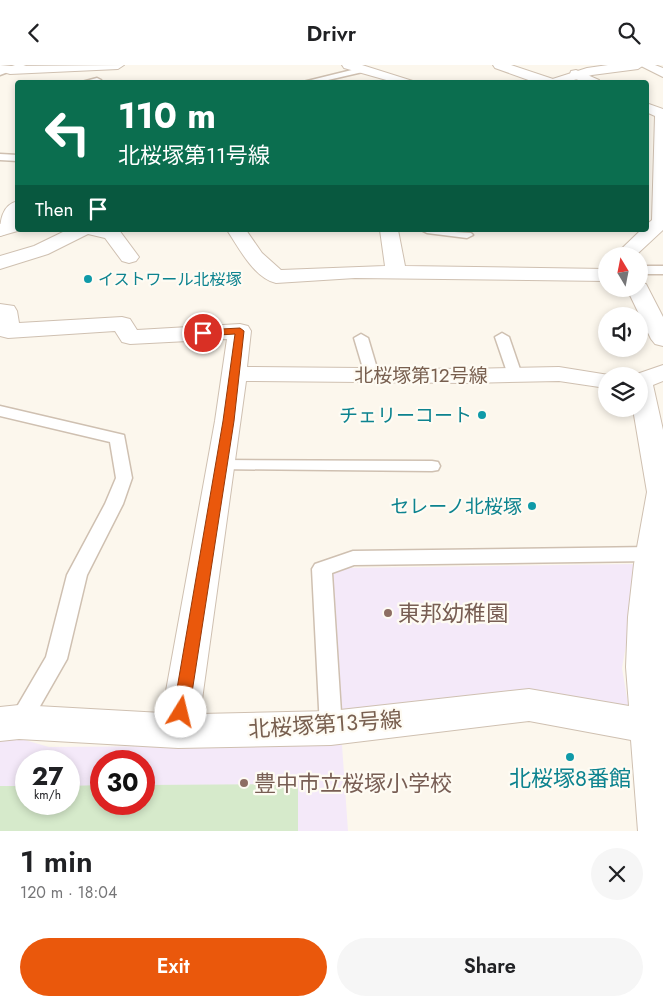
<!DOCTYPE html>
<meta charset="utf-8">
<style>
body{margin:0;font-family:Jost,"Noto Sans JP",sans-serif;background:#f6f6f6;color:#202124;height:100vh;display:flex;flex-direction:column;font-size:19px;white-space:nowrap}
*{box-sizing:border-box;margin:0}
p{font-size:16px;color:#757577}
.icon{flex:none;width:28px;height:28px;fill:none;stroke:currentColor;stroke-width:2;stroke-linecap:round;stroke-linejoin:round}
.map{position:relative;height:766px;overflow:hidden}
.panel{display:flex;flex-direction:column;background:#fff;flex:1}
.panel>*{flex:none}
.banner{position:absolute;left:15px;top:15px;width:634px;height:152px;border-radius:5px;box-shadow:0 2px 8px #0003;background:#0b6e4f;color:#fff;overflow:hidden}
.needle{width:32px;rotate:350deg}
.fabs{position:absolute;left:598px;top:182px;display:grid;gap:10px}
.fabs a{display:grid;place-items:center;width:50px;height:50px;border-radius:50%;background:#fff;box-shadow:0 2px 8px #0003;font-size:25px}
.speed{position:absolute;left:15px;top:685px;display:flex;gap:10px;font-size:25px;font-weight:700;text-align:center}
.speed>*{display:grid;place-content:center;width:65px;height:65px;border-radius:50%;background:#fff;box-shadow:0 2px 8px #0003;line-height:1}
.speed small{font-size:12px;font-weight:400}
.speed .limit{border:8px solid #d22;background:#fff;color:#111}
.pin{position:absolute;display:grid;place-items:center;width:42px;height:42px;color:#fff;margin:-21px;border:2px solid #fff;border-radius:50%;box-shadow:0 1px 5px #0007}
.me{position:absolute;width:55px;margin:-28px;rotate:9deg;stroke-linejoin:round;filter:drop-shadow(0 0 4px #0008)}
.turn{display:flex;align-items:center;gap:18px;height:105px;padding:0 20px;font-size:22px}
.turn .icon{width:65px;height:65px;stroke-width:2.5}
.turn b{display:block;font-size:35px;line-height:42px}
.then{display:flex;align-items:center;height:48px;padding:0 20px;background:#0003;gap:10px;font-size:19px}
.round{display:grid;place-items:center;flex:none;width:52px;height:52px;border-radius:26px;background:#f6f6f6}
.summary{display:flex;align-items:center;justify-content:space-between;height:85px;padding:0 20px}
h1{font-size:30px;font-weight:600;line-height:38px}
.button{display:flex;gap:10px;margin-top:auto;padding:10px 20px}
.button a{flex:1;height:58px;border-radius:30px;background:#ea580c;color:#fff;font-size:20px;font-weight:600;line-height:58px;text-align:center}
.button a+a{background:#f6f6f6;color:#202124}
header{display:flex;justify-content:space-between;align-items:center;height:65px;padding:0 20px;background:#fff;font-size:22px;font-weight:600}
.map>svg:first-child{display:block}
.education{fill:#f4e9f9;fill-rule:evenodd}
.green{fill:#d6eacb}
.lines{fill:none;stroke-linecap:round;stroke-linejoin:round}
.service-casing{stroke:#cfc0b1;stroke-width:3}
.minor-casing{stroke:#cfc0b1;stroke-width:2}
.tertiary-casing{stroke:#cfc0b1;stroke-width:2}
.service{fill:#fff;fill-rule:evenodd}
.minor{fill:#fff;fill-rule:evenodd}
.tertiary{fill:#fff;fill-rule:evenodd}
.route{fill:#ea580c;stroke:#983908}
.culture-dot{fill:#0f9aa8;stroke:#fefbf3;stroke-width:2}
.education-dot{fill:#8d6e63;stroke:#fefbf3;stroke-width:2}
.labels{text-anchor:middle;stroke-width:4.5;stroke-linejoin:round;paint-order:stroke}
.far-culture-label{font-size:16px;fill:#0d838f;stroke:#fefbf3;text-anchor:start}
.street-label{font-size:19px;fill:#785f4f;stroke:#fefbf3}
.culture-label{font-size:19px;fill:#0d838f;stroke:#fefbf3;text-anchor:end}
.near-education-label{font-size:22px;fill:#785e54;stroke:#fefbf3;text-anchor:start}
.near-street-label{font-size:22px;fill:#785f4f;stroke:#fefbf3}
.near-culture-label{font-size:22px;fill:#0d838f;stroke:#fefbf3}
</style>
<header><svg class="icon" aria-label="back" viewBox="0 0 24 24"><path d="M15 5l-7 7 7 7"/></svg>Drivr<svg class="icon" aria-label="search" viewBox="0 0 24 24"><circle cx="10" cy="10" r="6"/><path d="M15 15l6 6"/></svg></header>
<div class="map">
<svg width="663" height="766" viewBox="0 0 663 766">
<rect width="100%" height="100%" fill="#fcf7ed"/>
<g class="education">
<path d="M634,499L628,569L622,603L630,651L339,646L329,511L340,503Z"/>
<path d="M0,671H11L49,682L342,680L348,766H0ZM26,696H69V739H26ZM101,696H144V739H101Z"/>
</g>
<path class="green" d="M298,719V766H0V721H26V739H69V721L101,720V739H144V720Z"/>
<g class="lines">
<g class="service-casing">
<g id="service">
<path d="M15,0H26L0,10V5Z"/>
<path d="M364,2L368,4L367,6L315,18H299Z"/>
<path d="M97,13L101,15L100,17L78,18Z"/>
<path d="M0,89L18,90V96L0,95Z"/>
<path d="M421,165L471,168L473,170L467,173L427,168Z"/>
<rect x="639" y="201" width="24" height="8"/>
<path d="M502,268L509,272L522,310L520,313H510L508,310L495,272Z"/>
<path d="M361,269L368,273L379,310L377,313H367L365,310L354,273Z"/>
<path d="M0,341L124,370L132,413L123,439L87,510L67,594L27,664L19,667L11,664L8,657L46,592L67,510L105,439L116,413L110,377L0,351Z"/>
<path d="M221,395L432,396L438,397L440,401L438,405L432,406L215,404L213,400L215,396Z"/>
<path d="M651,482L658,484L660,489L658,494L651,496L354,500L332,508L342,663L339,670L331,673L323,670L320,663L312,504L315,499L353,486Z"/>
</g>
</g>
<g class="minor-casing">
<g id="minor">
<path d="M0,0L11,1L124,0L118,4L10,9L0,6Z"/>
<path d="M342,0H362L419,18H397L344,3Z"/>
<path d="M493,0H511L553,14L555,17L537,18L495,3Z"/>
<path d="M639,0H655L663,3V12Z"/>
<path d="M576,5L599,15L600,18C588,18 578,18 570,9L571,6Z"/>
<path d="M646,38L663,44V165L635,191H614L641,165H646V160L652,155L655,51L646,47Z"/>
<path d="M18,136C18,150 17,167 0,171C0,157 1,140 18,136Z"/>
<path d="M67,165H119L139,192L136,196L129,198L122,196L105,173L88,169L48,189L0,204V191L34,181Z"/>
<path d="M227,165H246L262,188L281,205L385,201L380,165H398L405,201L606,204V216L355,213L276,218C254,213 239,183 227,165Z"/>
<path d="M639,218L646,219L663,252V281L655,279L651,274L627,224H639Z"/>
<path d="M0,239L14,241L17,246L19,258L122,252L130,254L137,265L240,259L248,261L251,266L247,302L467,304L559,302L615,311H606V323L559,316L467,318L246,316L200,649L331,646L529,624L629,641L626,602L628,552L634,499L647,427L633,344H639V311H631L663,300V316L653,320L663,365V766H638L631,675L529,656L331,680L178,683L19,674L0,676V642L19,640L162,648L215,356L227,274L130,279L122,277L115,266L8,273L0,271Z"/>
</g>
</g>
<g class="tertiary-casing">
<g id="tertiary">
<path d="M608,0H644L638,4L592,10L563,18H540L587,3Z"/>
<path d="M18,155V165H21L0,171V159Z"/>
</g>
</g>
<use href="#service" class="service"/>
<use href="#minor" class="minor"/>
<use href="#tertiary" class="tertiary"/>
</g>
<path class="route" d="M240,263L244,266L234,356L189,647L187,652L181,654L176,652L173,647L223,356L235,269L203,271L198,268L203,265Z"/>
<g class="culture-dot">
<circle cx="88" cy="214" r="5"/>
<circle cx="482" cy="350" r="5"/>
<circle cx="532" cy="441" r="5"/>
<circle cx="570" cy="692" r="5"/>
</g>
<g class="education-dot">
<circle cx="388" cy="548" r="5"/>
<circle cx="244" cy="718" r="5"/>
</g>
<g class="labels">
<g class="far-culture-label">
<text x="98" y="220">イストワール北桜塚</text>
</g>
<g class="street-label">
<text x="421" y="317">北桜塚第12号線</text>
</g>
<g class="culture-label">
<text x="472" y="357">チェリーコート</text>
<text x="522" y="448">セレーノ北桜塚</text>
</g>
<g class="near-education-label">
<text x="398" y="556">東邦幼稚園</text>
<text x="254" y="726">豊中市立桜塚小学校</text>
</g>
<g class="near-street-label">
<text transform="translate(325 659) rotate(-4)" y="8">北桜塚第13号線</text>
</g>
<g class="near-culture-label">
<text x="570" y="721">北桜塚8番館</text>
</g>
</g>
</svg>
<div class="fabs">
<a><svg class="needle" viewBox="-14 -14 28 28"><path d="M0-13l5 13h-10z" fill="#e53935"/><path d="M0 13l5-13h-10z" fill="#757577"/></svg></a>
<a><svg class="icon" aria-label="sound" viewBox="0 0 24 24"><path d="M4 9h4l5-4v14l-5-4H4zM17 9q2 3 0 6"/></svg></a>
<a><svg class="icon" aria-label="layers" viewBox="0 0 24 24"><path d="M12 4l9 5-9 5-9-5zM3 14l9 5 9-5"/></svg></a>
</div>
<div class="speed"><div>27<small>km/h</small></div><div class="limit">30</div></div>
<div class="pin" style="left:203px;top:268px;background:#d93025"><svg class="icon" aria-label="arrive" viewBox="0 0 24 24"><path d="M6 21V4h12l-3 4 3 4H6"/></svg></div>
<svg class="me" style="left:181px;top:647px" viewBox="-20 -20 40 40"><circle r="19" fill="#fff"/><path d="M0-13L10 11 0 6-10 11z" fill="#ea580c"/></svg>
<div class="banner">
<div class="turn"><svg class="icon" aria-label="left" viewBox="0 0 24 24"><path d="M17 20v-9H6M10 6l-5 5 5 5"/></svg><div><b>110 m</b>北桜塚第11号線</div></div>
<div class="then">Then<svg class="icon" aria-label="arrive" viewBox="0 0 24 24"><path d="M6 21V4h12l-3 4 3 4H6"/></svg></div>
</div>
</div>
<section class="panel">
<div class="summary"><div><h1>1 min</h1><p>120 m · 18:04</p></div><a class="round"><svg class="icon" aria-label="close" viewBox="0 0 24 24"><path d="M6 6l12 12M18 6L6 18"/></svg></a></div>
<div class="button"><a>Exit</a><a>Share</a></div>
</section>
